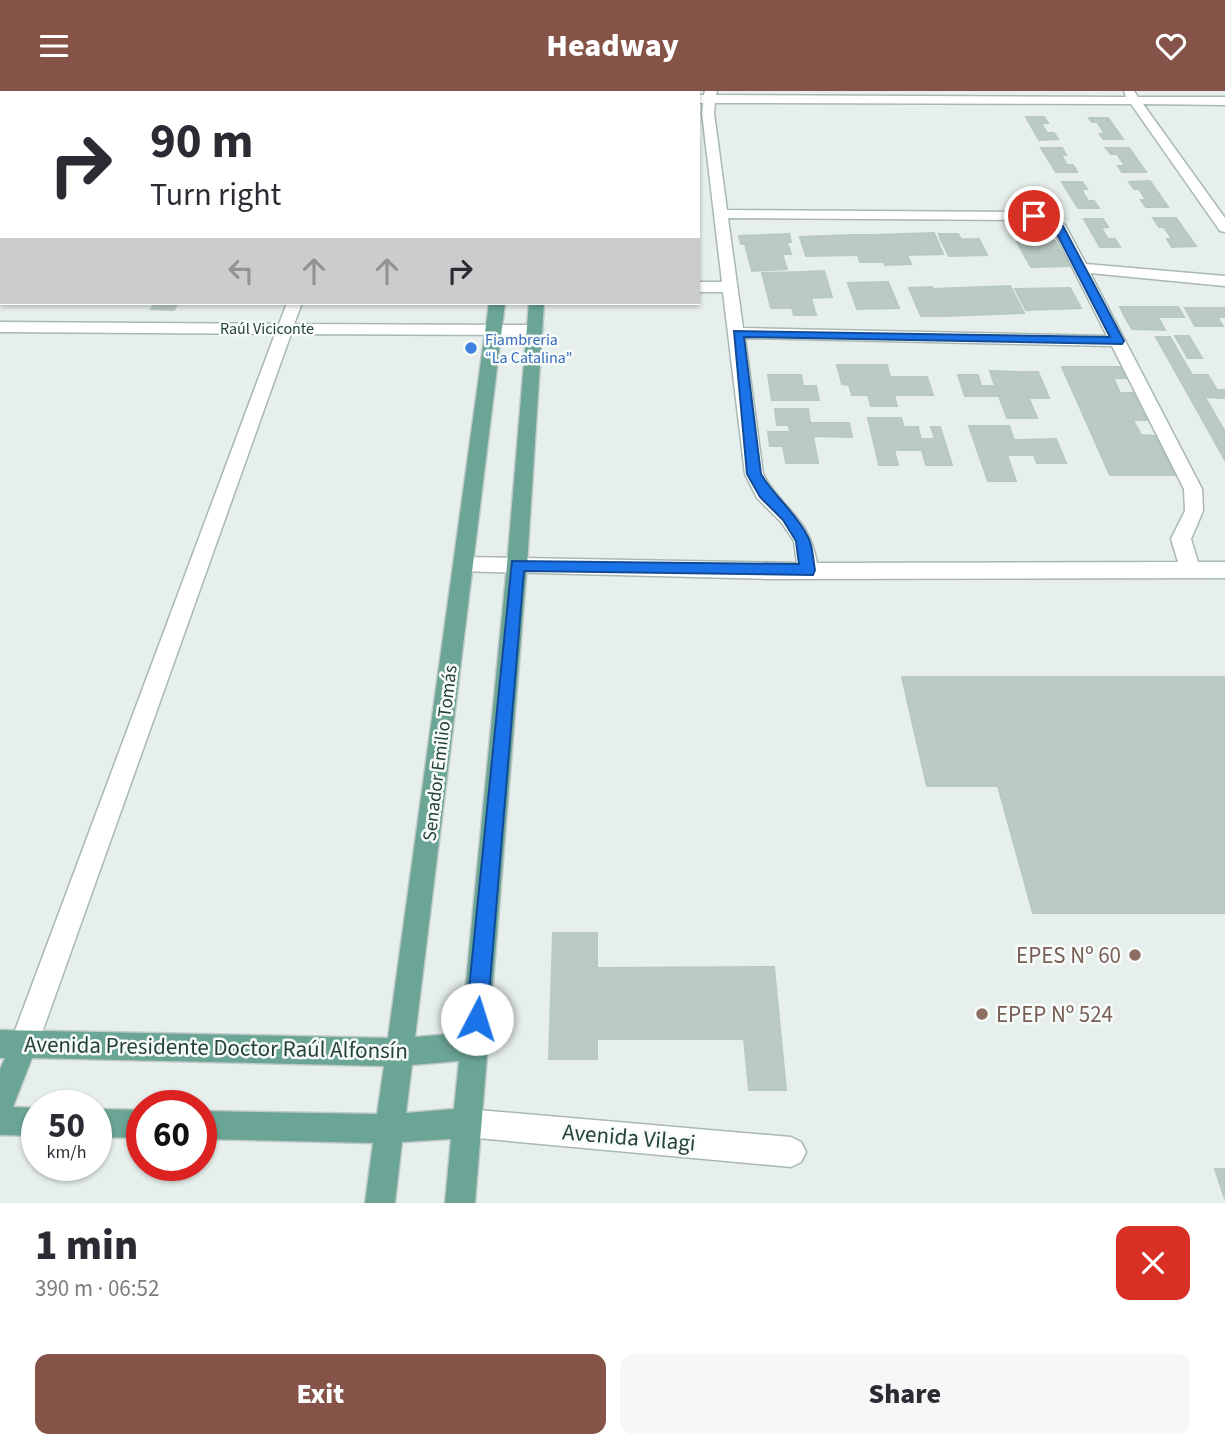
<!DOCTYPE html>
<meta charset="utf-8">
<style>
body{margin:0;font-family:"Source Sans 3",sans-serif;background:#f7f7f7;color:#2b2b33;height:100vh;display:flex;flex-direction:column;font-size:26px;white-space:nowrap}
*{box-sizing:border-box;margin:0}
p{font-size:23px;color:#7c7c81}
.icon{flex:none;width:38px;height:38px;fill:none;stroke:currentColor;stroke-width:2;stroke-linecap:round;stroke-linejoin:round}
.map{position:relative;height:1112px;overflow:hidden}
.side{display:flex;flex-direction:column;background:#fff;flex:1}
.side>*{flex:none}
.guide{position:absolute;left:0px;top:0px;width:700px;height:214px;box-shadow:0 2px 5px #0004;background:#fff;color:#2b2b33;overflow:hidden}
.speed{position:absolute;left:21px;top:999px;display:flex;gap:14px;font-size:35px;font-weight:700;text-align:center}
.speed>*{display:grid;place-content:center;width:91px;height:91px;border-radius:50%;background:#fff;box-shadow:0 2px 5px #0004;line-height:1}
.speed small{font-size:18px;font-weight:400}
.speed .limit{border:10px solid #d22;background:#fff;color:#111}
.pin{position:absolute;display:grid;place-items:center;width:60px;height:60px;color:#fff;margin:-30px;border:4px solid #fff;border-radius:50%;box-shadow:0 2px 7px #0007}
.me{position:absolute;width:77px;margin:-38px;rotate:5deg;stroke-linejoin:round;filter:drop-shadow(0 0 5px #0008)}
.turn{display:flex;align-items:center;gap:24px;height:147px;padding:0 35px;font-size:32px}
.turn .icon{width:91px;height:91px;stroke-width:2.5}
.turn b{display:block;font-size:49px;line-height:60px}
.lanes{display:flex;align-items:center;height:66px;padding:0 35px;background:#0003;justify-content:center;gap:35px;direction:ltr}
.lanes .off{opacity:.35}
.round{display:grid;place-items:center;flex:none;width:74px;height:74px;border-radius:14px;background:#f7f7f7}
.headline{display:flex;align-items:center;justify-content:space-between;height:119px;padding:0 35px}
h1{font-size:42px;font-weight:800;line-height:52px}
.action{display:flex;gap:14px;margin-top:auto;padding:14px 35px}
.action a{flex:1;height:80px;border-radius:14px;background:#855347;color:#fff;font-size:28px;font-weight:800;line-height:80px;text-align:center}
.action a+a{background:#f7f7f7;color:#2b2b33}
header{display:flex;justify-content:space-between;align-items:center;height:91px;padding:0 35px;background:#855347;color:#fff;font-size:32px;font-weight:800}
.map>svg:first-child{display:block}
.building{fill:#bbcac4;stroke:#b8c9c2;stroke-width:2}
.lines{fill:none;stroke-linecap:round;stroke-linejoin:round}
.minor-casing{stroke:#a8b8b2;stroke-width:3}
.major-casing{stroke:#c2cac8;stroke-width:3}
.minor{fill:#fff;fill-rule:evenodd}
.major{fill:#6aa596;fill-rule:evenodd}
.route{fill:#1a73e8;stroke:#114b97;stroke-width:2}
.shop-dot{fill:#3f7fe0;stroke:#f7fbf9;stroke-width:2.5}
.education-dot{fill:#8d6e63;stroke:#f7fbf9;stroke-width:2.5}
.labels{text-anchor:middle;stroke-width:5;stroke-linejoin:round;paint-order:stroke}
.far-street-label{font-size:16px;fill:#24423a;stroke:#f7fbf9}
.far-shop-label{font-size:16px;fill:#366cbe;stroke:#f7fbf9;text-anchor:start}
.street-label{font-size:19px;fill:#24423a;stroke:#f7fbf9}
.near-education-label{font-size:23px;fill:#785e54;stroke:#f7fbf9;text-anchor:end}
.near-street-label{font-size:23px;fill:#24423a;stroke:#f7fbf9}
</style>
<header><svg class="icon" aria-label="menu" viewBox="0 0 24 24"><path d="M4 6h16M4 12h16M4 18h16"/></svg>Headway<svg class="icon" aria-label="heart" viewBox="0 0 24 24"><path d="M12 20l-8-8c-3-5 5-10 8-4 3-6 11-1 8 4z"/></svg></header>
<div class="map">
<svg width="1225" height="1112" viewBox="0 0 1225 1112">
<rect width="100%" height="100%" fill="#e6efeb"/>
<g class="building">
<path d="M1026,26H1044L1048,32H1041L1047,42H1054L1058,48L1039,49Z"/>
<path d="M1089,27H1108L1123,48H1103L1100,43H1105L1097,31H1092Z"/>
<path d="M1041,57H1062L1066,64H1061L1067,74H1073L1077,81H1056Z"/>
<path d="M1106,57H1129L1146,81H1122L1118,75H1125L1117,63H1111Z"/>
<path d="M1150,90L1168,116H1146L1141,109H1146L1139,98H1134L1129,91Z"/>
<path d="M1062,91H1082L1087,98H1081L1088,110H1094L1099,117H1078Z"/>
<path d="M1153,127H1176L1196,155L1172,156L1167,148H1172L1164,136H1159Z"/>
<path d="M1084,128H1103L1108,136L1101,137L1108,148H1115L1120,156H1100Z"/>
<path d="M934,142L943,163L907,164L911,173L885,174L873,144Z"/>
<path d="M789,143L791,151L741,153L739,145Z"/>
<path d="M939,143H958L961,148L941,149Z"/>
<path d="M851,144L858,164L806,165L800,146Z"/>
<path d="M851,144H873L884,171H860Z"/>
<path d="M979,148L987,164L949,165L941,149Z"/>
<path d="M1055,150L1070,175L1031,176L1017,151Z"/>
<path d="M787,152L791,163H782L787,178L752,180L745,153Z"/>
<path d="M824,180L832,206L811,207L803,181Z"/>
<path d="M803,181L816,224H794L792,217H771L762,182Z"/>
<path d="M888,191L899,217L857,218L848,192Z"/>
<path d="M1010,195L1024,222L944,225L933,198Z"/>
<path d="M932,196L944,225H921L909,197Z"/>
<path d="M1070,197L1081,217L1026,219L1015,198Z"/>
<path d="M155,212H178L174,219L151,218Z"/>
<path d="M1120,216H1178L1184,226H1125Z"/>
<path d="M1185,217H1225V226H1190Z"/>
<path d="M1125,226H1158L1165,239L1132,238Z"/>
<path d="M1190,226H1217L1223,235H1195Z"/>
<path d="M1175,245H1189L1202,267H1188Z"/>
<path d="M1156,246H1170L1225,341V369Z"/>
<path d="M837,274H887L890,286H927L933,304H894L897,315H871L868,304H852L849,294L842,293Z"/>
<path d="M1062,276H1121L1127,287H1113L1120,302H1133L1147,329H1133L1141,344L1155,345L1175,384H1110Z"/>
<path d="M990,280L1018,281L1037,327H1007L999,305H965L958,284H978L981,295H995Z"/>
<path d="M1018,281H1038L1049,307H1029Z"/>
<path d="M768,284H801L803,295H816L819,309H772Z"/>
<path d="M1193,284H1208L1217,299H1225V307L1205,306Z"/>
<path d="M775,318H808L810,332H849L852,346L813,345L818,372H786L783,355H770L768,341H790L789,334H777Z"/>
<path d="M868,327H901L904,336H918L921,348H935L931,336H940L952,374H926L922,359H894L898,374H879Z"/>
<path d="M969,335H1009L1014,349L1056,348L1066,372H1037L1034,364H1007L1016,390H988Z"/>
<path d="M902,586H1225V822H1033L998,695H927Z"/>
<path d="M553,842H597V877L774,876L786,999H749L744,948H597V968H549Z"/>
<path d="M1215,1078H1225V1108Z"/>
</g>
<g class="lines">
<g class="minor-casing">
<g id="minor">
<path d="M129,0H141L128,2Z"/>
<path d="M364,0H376L363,2Z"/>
<path d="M705,0H717L716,4L1126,6L1124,0H1134L1138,6H1225V14L1143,13L1225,127V141L1220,140L1131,13L715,12L714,22L727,119L1034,121L1065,134L1086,173L1225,185V195L1090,182L1202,398L1203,420L1191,448L1198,471H1225V487L769,488L456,480L453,474L456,468L463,466L797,472L794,450L781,431L757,407L745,383L723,201H698V191H722L702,22L703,12H698V4H704ZM728,127L1032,129L1054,140L1107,245L743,237ZM745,247L1112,255L1184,398L1185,420L1171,448L1178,471L817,472C808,423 783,421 763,383Z"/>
<path d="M2,195V206L0,207V196Z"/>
<path d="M287,212H302L294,233L535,234L543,239L535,244L291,243L38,953L34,963L24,967L14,963L10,953L275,243L0,241V231L279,233Z"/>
<path d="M466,1018L791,1046L801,1051L806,1061L801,1071L791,1076L466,1046L456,1042L452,1032L456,1022Z"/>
</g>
</g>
<g class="major-casing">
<g id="major">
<path d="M516,0H528L515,2Z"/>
<rect x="545" y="0" width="12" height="2"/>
<path d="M489,212H505L415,946L461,942L507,474L529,212H544L527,474L475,1112H445L451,1048L402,1051L395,1112H365L373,1052L201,1048V1020L377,1023L384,975L32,967L13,1016L37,1017V1045L0,1044V978L5,967H0V939L388,947ZM459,970L454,1018L406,1022L412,974Z"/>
<path d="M96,1018L142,1019V1047L96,1046Z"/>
</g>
</g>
<use href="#minor" class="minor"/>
<use href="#major" class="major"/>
</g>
<path class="route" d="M1034,122L1063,135L1124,250L1122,253L744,246L761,383C774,406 796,421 808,446C813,455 813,469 815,479L813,484L524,480L487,928L484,935L477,938L469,935L466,928L512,470L799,473L796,450L783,429L760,406L747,383L734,240L1110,246L1055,139L1030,127V123Z"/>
<circle class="shop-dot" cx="471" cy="257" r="7"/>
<g class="education-dot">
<circle cx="1135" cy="864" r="7"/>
<circle cx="982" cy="923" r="7"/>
</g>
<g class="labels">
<g class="far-street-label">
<text x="267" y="243">Raúl Viciconte</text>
</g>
<g class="far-shop-label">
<text x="485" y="254">Fiambreria<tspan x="485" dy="18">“La Catalina”</tspan></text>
</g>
<g class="street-label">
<text transform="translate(439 662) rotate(-83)" y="7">Senador Emilio Tomás</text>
</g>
<g class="near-education-label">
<text x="1121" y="872">EPES Nº 60</text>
<text x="996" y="931" text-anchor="start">EPEP Nº 524</text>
</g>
<g class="near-street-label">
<text transform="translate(216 956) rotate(1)" y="8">Avenida Presidente Doctor Raúl Alfonsín</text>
<text transform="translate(629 1046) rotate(5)" y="8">Avenida Vilagi</text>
</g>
</g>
</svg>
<div class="speed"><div>50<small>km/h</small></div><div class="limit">60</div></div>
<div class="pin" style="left:1034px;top:125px;background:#d93025"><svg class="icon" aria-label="arrive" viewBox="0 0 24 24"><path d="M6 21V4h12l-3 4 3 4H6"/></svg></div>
<svg class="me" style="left:477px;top:928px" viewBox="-20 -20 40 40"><circle r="19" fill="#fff"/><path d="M0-13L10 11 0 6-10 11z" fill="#1a73e8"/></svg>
<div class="guide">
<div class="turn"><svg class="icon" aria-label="right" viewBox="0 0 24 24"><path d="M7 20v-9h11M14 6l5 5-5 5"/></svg><div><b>90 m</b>Turn right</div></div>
<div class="lanes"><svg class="icon off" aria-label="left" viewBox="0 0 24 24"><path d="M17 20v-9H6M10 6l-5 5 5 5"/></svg><svg class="icon off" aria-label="ahead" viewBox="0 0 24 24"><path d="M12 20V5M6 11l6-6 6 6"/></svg><svg class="icon off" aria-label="ahead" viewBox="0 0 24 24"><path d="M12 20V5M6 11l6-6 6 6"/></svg><svg class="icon" aria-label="right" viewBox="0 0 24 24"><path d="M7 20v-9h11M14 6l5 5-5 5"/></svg></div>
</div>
</div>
<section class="side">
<div class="headline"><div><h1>1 min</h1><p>390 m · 06:52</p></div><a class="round" style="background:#d93025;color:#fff"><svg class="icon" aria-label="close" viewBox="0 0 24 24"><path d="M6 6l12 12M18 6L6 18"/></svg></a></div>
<div class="action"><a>Exit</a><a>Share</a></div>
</section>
